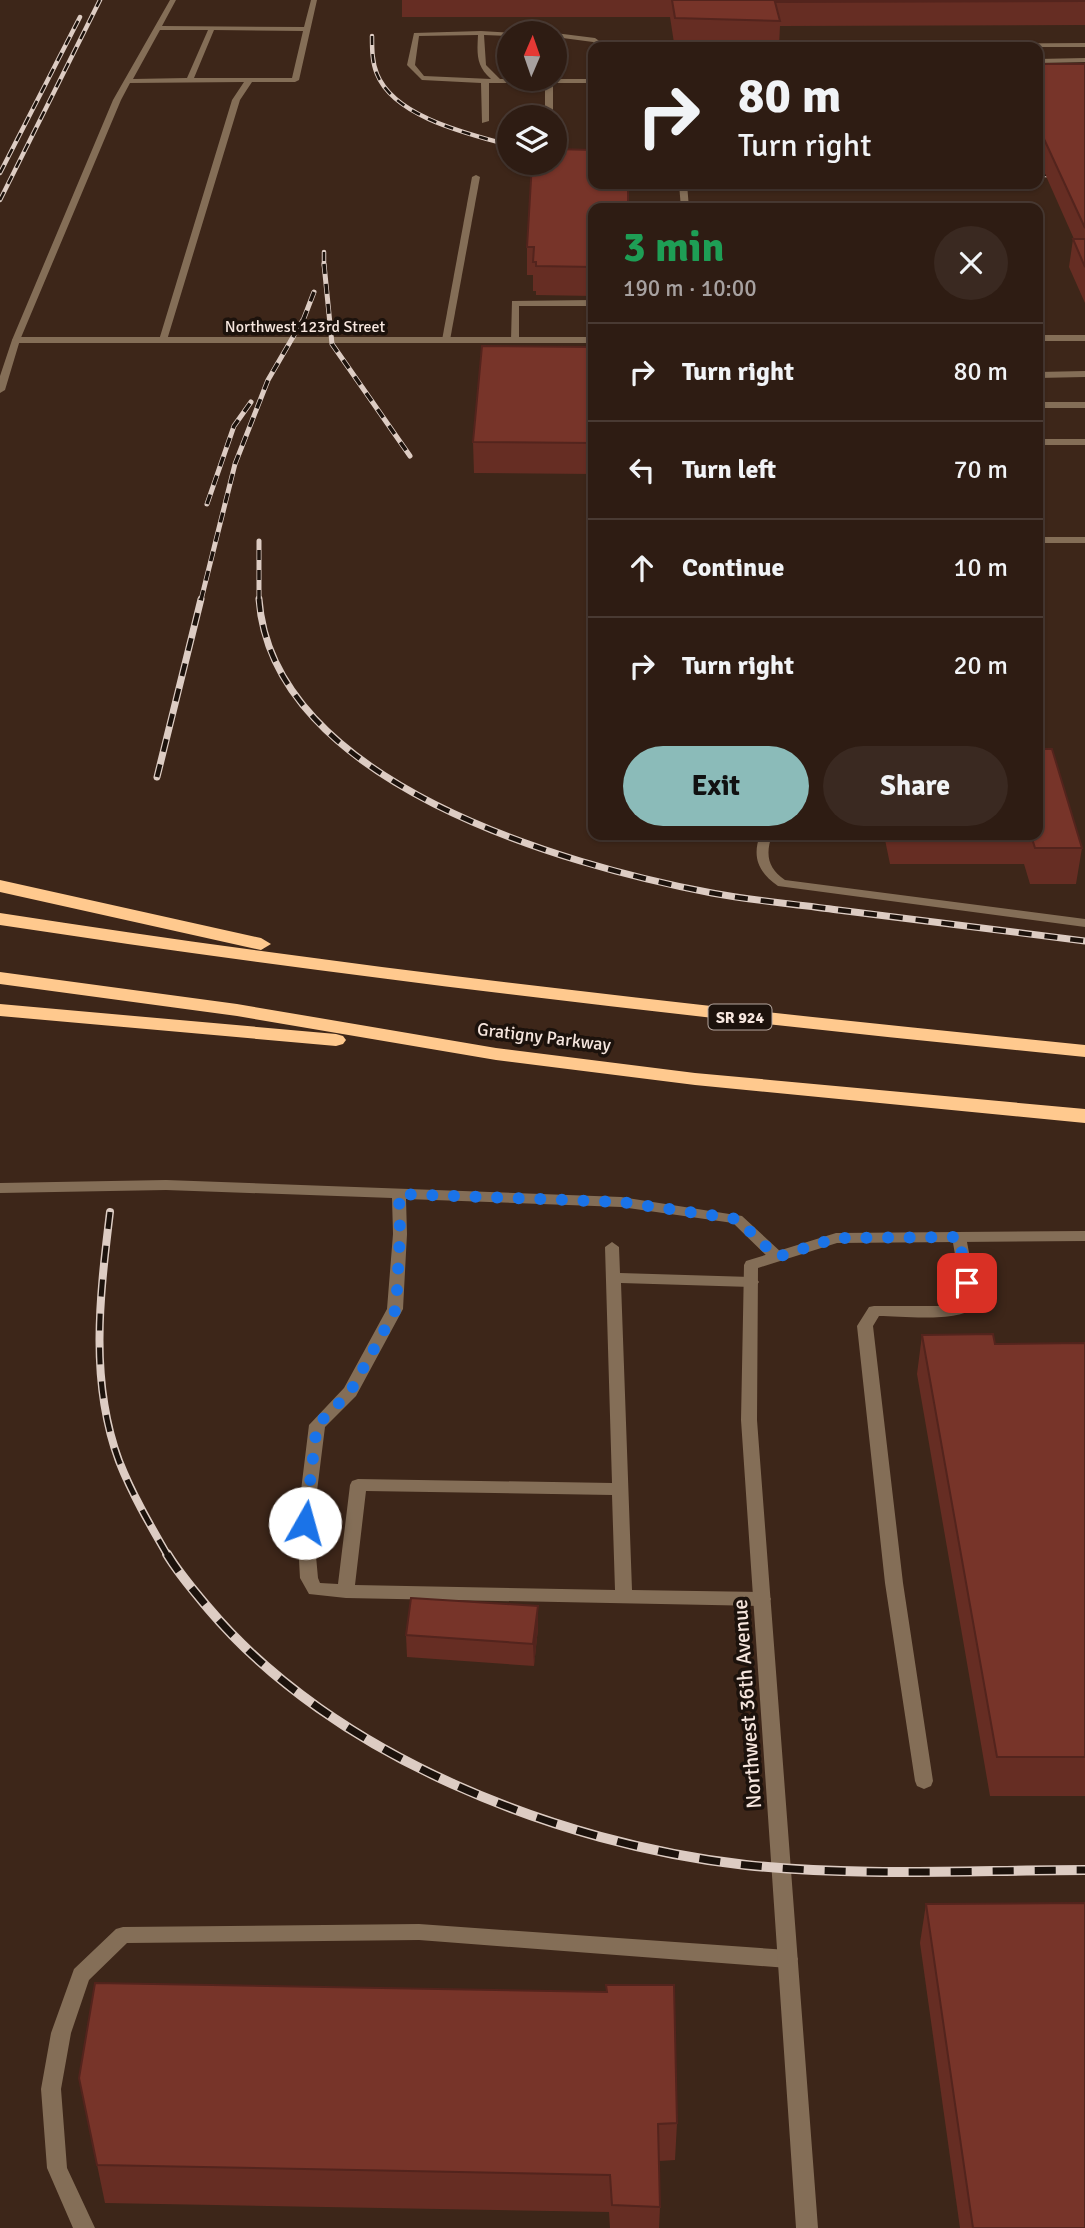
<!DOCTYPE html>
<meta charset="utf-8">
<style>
body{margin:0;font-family:Signika,sans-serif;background:#3a2921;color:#f1f3f6;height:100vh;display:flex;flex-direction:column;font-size:26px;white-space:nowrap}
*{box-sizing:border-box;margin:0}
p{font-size:23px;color:#a7a1a0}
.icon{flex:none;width:38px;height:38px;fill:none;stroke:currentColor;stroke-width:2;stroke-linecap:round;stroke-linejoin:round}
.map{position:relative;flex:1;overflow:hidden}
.sheet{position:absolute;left:588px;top:203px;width:455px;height:637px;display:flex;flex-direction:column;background:#2e1c13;border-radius:14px;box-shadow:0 2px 5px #0004,0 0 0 2px #493a33}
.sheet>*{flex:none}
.top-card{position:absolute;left:588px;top:42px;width:455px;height:147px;border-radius:14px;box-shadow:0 2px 5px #0004,0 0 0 2px #493a33;background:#2e1c13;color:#f1f3f6;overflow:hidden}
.needle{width:46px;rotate:2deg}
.fabs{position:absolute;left:497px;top:21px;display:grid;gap:14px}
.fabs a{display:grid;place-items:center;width:70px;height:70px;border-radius:50%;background:#2e1c13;box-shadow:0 2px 5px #0004,0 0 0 2px #493a33;font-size:35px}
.pin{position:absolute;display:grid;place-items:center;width:60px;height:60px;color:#fff;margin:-30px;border-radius:14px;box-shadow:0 4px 10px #0006}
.me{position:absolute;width:77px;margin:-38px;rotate:7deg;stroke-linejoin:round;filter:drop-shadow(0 0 5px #0008)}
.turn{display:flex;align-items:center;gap:24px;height:147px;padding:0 35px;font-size:32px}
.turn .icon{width:91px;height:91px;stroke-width:2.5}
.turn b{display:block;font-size:49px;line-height:60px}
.round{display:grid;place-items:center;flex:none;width:74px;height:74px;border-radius:37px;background:#3a2921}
.headline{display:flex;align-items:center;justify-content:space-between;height:119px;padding:0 35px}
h1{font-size:42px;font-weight:700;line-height:52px;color:#1e9e55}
.action{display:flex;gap:14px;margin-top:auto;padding:14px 35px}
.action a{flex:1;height:80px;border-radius:42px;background:#8bbbb9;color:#111;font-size:28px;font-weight:700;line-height:80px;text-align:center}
.action a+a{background:#3a2921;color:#f1f3f6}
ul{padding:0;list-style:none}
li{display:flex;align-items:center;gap:21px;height:98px;padding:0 35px;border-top:2px solid #493a33}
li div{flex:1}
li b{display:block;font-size:26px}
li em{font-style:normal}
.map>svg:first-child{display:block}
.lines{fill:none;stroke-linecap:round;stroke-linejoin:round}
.lane{fill:#846e57;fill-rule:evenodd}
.street{fill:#846e57;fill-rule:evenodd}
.highway{fill:#ffc98e;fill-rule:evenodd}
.rail-far4-casing{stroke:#ddccc3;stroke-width:4.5}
.rail-far3-casing{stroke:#ddccc3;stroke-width:5}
.rail-far2-casing{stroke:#ddccc3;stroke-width:7}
.rail-far1-casing{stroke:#ddccc3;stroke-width:8}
.rail-casing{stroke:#ddccc3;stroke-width:10}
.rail-far4{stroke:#1c120c;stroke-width:2.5;stroke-dasharray:9;stroke-linecap:butt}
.rail-far3{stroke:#1c120c;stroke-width:3.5;stroke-dasharray:10;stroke-linecap:butt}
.rail-far2{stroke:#1c120c;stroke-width:4.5;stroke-dasharray:13;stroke-linecap:butt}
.rail-far1{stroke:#1c120c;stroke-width:5;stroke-dasharray:17;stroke-linecap:butt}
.rail{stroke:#1c120c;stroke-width:7;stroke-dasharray:21;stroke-linecap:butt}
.wall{fill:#662d23}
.shaded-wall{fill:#53241d}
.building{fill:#773429;stroke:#53241d;stroke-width:2}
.route{stroke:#1a73e8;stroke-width:12;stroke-dasharray:0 21.6}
.labels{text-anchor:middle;stroke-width:7;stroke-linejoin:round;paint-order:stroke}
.far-street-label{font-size:16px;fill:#f6e6de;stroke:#1c120c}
.shield{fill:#1c120c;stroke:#b5a69f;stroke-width:2}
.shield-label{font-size:16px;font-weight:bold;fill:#f6e6de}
.street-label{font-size:18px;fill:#f6e6de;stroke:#1c120c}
.near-street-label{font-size:21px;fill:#f6e6de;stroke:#1c120c}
</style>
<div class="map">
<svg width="1085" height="2228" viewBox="0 0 1085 2228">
<rect width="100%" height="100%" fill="#3d2619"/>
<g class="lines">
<g class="lane">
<path d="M170,0H176L162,26L304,27L311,0H317L299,80L295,82H252L240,100L167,340L163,343L159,340L232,100L244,82L130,83L121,100L20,340L5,390L0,393V376L12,340L113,100ZM160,30H208L187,78L133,79ZM214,30L303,31L292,78H194Z"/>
<path d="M481,31L512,33H509V36L484,35L486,65L500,79H593V83H553V117H545V83H489V121L482,123L481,83L422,80L407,65L414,33ZM478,35C477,54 476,66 491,79L424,76L415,65L419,36Z"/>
<path d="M554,33H555L595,38L605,45L664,44L667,46L599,47L593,42L555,37Z"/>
<path d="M1085,43V47H807L810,45Z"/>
<path d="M476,175L480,177L450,340L446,343L442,340L472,177Z"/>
<path d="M593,300V306H519V340L515,343L511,340L512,301Z"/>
<path d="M1085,371V377L1038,378V372Z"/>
<rect x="1038" y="402" width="47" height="6"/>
<rect x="1038" y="439" width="47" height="6"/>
<rect x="1038" y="537" width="47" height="6"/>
<path d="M760,835H772C765,855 768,868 785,880L1085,919V927L778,886C758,872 752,857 760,835Z"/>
<path d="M166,1180L621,1197L742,1216L782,1253L784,1257L782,1261H772L733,1223L621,1207L406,1199L407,1234L403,1309L356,1396L325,1427L313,1523L318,1578L320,1583L338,1584L350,1485L352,1481L358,1479L612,1483L605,1247L612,1242L619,1247L620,1273L751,1277L756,1278L759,1282L756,1286L751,1287L621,1283L632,1590L762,1592L768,1594L771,1599L768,1604L762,1606L346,1598L309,1594L300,1578L297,1523L309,1425L344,1388L387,1309L393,1234L392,1198L166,1190L0,1193V1183ZM366,1491L612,1495L615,1590L355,1585Z"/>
<path d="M959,1232L966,1237L979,1304C962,1324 903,1316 879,1316L873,1326L903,1583L933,1781L931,1786L924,1789L917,1786L915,1781L885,1583L857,1326L869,1307L874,1306H952L963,1301L952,1237Z"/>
<path d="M419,1924L788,1950L795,1953L798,1959L795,1965L788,1968L419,1940L127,1943L89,1980L71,2033L61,2089L67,2168L95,2228H73L47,2168L41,2089L51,2033L74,1969L116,1929L123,1927Z"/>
</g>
<g class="street">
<path d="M1085,58V62L1038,63V59Z"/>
<path d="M679,184H687L689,208H681Z"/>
<rect x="1038" y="335" width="47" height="6"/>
<path d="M593,337V343H16L12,340L16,337Z"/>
<path d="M1085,1231V1241L837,1243L758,1268L757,1420L818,2228H796L741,1420L744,1265L746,1261L836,1233Z"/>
</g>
<g class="highway">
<path d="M0,880L261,938L271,944L261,950L0,892Z"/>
<path d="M0,913C360,969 722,1009 1085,1045V1057C722,1021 360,980 0,925Z"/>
<path d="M0,972L237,1004L496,1048L695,1073L1085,1109V1123L695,1085L496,1060L237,1016L0,984Z"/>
<path d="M0,1004L336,1034L343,1036L346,1040L343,1044L336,1046L0,1016Z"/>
</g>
<g class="rail-far4-casing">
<g id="rail-far4">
<path d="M372,36C372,49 372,62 377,74C394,117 469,134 509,145"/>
<path d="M0,173L80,17"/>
<path d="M1038,175H1085"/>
<path d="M0,200L100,0"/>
<path d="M324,252V266"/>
</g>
</g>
<g class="rail-far3-casing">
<g id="rail-far3">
<path d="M324,264L332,344L410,456"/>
<path d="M207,504L234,426L251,402"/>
<path d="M201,600L235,464L268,380L304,318L314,292"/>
<path d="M259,600V541"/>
</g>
</g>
<g class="rail-far2-casing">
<g id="rail-far2">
<path d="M259,599C272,782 563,865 712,893C754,901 797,904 838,910C921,920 1003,931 1085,941"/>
<path d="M157,777L201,599"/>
</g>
</g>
<g class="rail-far1-casing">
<path id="rail-far1" d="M110,1212C100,1295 89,1380 119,1461C132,1494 150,1525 168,1556"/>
</g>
<g class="rail-casing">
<path id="rail" d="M167,1554C179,1574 194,1591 209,1609C333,1756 558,1844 746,1865C858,1877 973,1870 1085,1870"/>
</g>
<use href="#rail-far4" class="rail-far4"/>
<use href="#rail-far3" class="rail-far3"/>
<use href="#rail-far2" class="rail-far2"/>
<use href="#rail-far1" class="rail-far1"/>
<use href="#rail" class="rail"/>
</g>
<g class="wall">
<path d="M402,0H1085V25L780,26L779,46L674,43L670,17H402Z"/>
<path d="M1038,64H1085V303L1069,267L1073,239H1074L1038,158Z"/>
<path d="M593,208V296L536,295V291H533V275H527V247Z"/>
<path d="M593,347V474L474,473L473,442Z"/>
<path d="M884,835H1038L1082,848L1076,884H1030L1024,864H890Z"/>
<path d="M922,1335L995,1344L1085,1343V1796H990L917,1374Z"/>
<path d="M538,1628L534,1666L407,1657L406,1635Z"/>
<path d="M926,1904L1085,2228H960L920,1943Z"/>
<path d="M606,1985L677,2123L675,2160L659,2161L660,2207L659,2228H610L609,2212L105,2203L79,2078L606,1992Z"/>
</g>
<path class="shaded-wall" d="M538,1606V1628L534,1666L533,1644Z"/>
<g class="building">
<path d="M672,0H1085V1L775,2L780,21L675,18Z"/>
<path d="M1038,64H1085V228L1039,128H1038Z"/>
<path d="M555,149L593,150V184H628V208H593V267L536,266V262H533L534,247H527L532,163H555Z"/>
<path d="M1073,239H1085V267Z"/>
<path d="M482,346L593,347V443L473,442Z"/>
<path d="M1038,749H1052L1082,848H1035L1031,835H1038Z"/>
<path d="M993,1334L995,1344L1085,1343V1757H997L922,1335Z"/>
<path d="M411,1598L538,1606L533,1644L406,1635Z"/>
<path d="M1085,1903V2228H973L926,1904Z"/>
<path d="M95,1983L607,1992L606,1985H674L677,2123L658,2124L660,2207L612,2205L610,2175L97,2165L79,2078Z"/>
</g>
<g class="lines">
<path class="route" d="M305,1523L317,1425L350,1392L396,1309L400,1234L399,1194L621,1202L737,1219L777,1257L836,1238L959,1237L967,1283"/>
</g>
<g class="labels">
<g class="far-street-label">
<text x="305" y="332">Northwest 123rd Street</text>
</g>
<rect class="shield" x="708.5" y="1004.5" width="63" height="25" rx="5"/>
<g class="shield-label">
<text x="740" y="1023">SR 924</text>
</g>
<g class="street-label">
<text transform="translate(544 1037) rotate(7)" y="6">Gratigny Parkway</text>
</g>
<g class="near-street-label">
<text transform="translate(747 1704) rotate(-94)" y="7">Northwest 36th Avenue</text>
</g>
</g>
</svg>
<div class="fabs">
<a><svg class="needle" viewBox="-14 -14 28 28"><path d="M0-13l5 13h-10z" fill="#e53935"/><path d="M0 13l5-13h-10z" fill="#a7a1a0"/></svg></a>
<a><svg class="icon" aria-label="layers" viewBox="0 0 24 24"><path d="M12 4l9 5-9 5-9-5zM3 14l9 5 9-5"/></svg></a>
</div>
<div class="pin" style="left:967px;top:1283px;background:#d93025"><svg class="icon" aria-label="arrive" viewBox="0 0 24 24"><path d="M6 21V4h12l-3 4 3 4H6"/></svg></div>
<svg class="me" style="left:305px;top:1523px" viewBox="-20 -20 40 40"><circle r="19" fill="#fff"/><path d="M0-13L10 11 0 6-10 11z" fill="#1a73e8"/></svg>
<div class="top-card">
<div class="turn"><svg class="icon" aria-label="right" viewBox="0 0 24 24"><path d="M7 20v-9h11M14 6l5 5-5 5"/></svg><div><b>80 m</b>Turn right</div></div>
</div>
<section class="sheet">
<div class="headline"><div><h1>3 min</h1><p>190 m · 10:00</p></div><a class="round"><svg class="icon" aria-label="close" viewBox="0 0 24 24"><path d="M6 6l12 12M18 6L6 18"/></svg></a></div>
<ul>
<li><svg class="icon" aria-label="right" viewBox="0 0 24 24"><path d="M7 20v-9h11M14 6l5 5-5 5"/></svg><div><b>Turn right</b></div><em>80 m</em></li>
<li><svg class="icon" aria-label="left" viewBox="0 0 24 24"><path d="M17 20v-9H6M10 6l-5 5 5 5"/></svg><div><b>Turn left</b></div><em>70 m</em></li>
<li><svg class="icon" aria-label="ahead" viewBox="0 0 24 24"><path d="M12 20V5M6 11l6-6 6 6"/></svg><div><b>Continue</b></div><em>10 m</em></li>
<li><svg class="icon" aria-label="right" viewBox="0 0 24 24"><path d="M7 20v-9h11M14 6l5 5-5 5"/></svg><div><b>Turn right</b></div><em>20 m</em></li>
</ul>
<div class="action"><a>Exit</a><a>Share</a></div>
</section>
</div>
